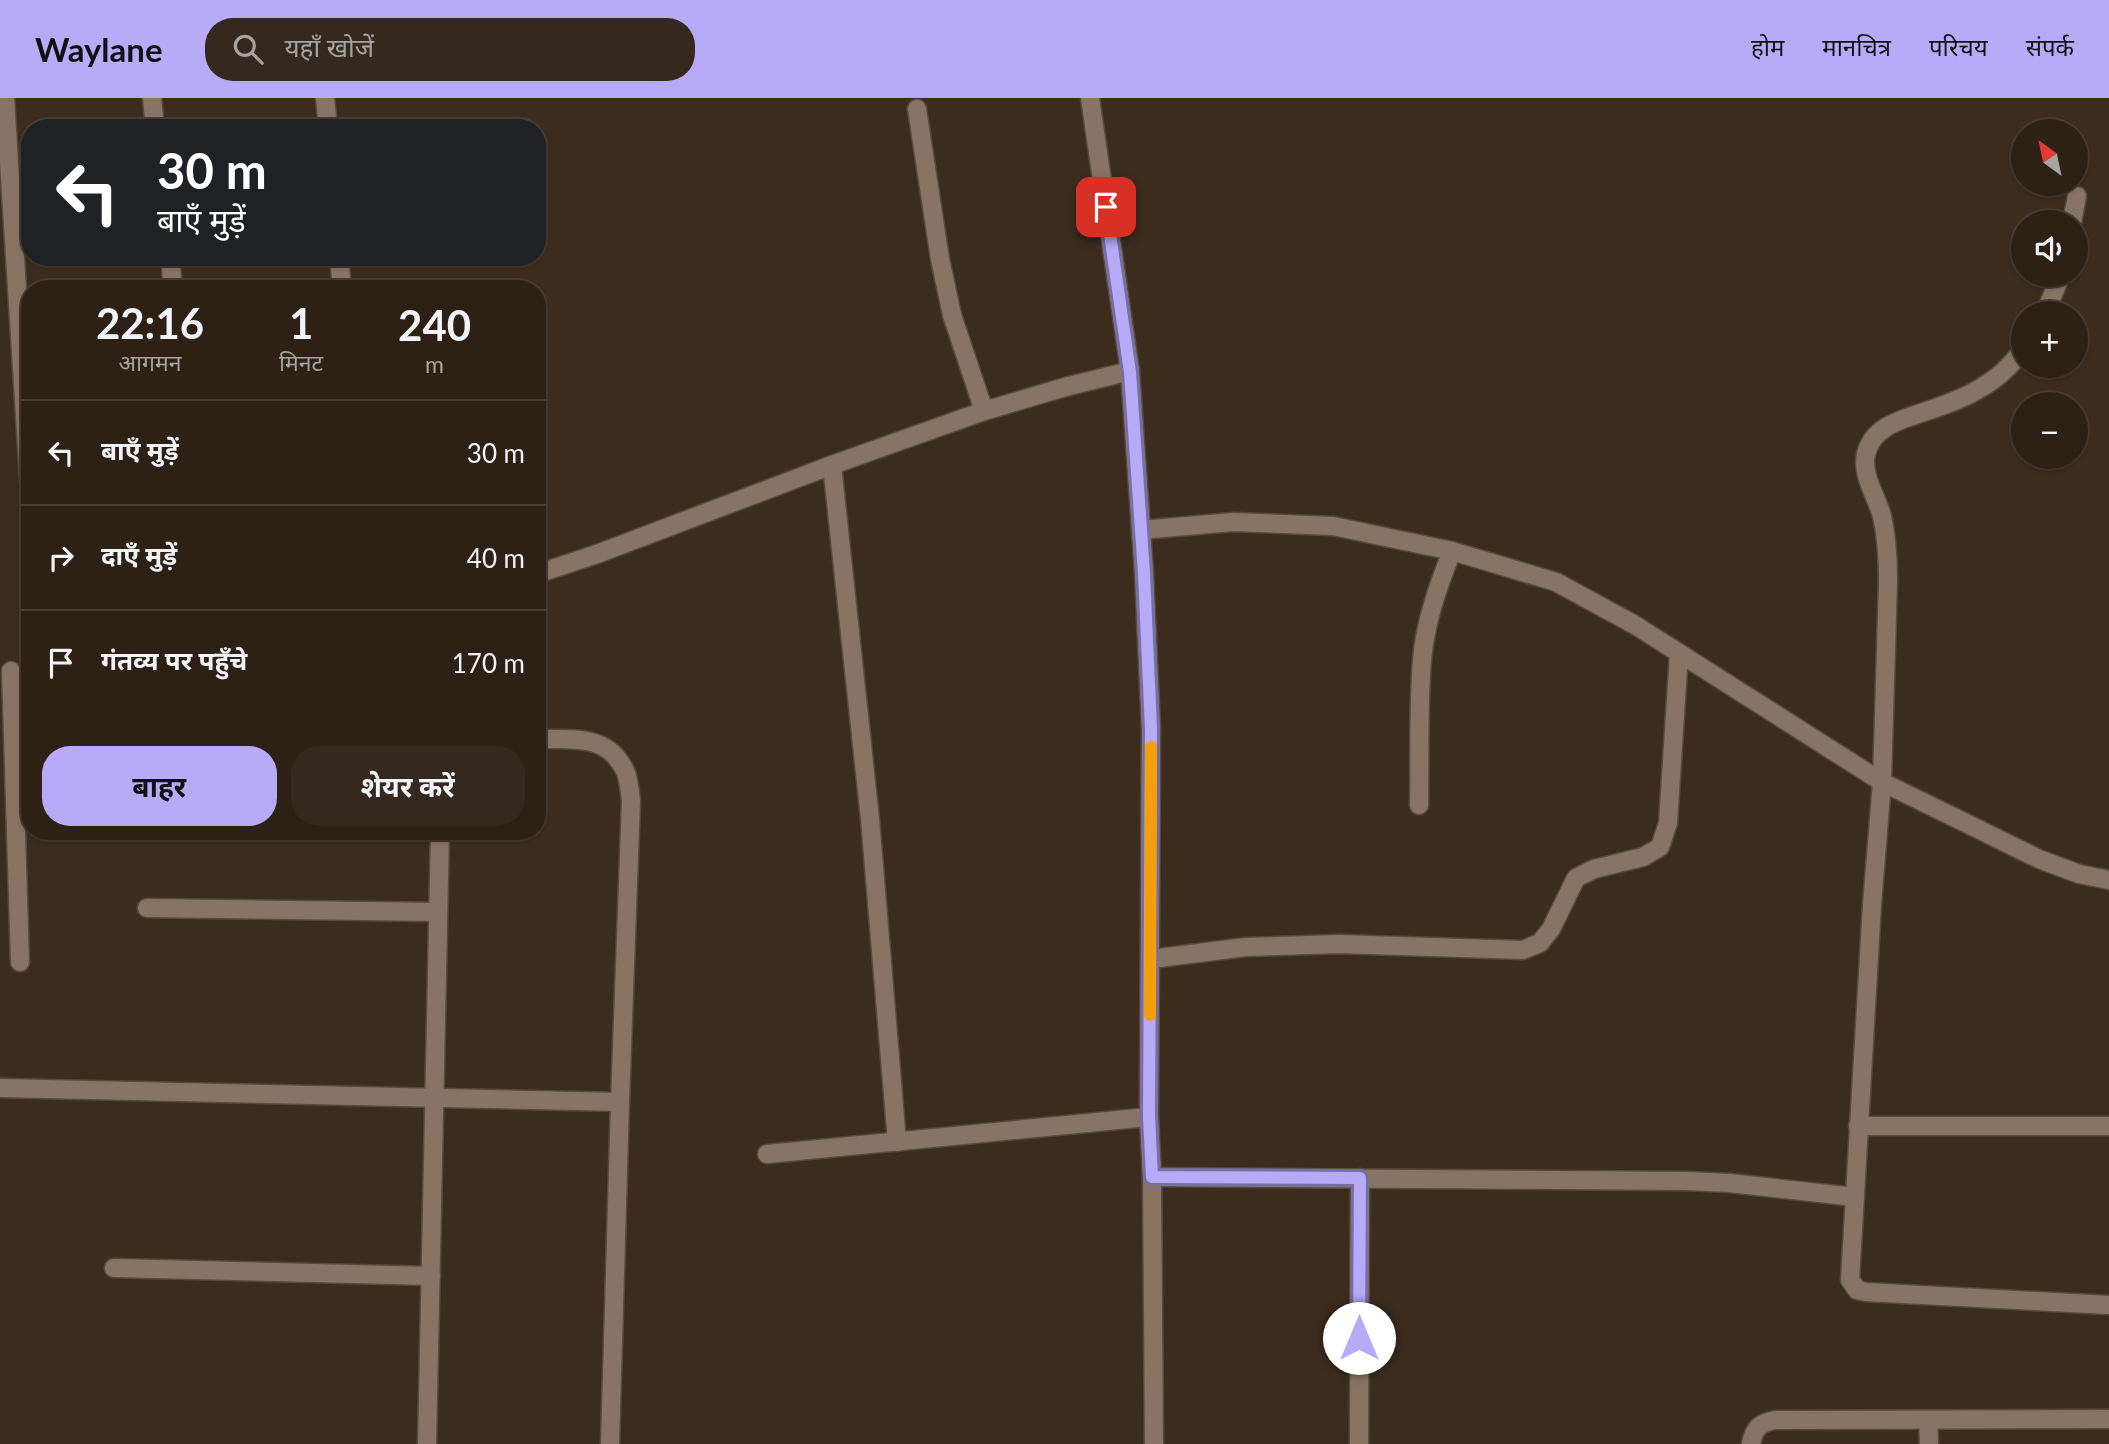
<!DOCTYPE html>
<html lang="hi">
<meta charset="utf-8">
<style>
body{margin:0;font-family:Lato,"Noto Sans Devanagari",sans-serif;background:#35291f;color:#f1f3f6;height:100vh;display:flex;flex-direction:column;font-size:26px;white-space:nowrap}
*{box-sizing:border-box;margin:0}
p{font-size:23px;color:#a7a3a1}
.icon{flex:none;width:38px;height:38px;fill:none;stroke:currentColor;stroke-width:2;stroke-linecap:round;stroke-linejoin:round}
.map{position:relative;flex:1;overflow:hidden}
.side{position:absolute;left:21px;top:182px;width:525px;height:560px;display:flex;flex-direction:column;background:#2d2116;border-radius:28px;box-shadow:0 2px 5px #0004,0 0 0 2px #483e35}
.side>*{flex:none}
.hud{position:absolute;left:21px;top:21px;width:525px;height:147px;border-radius:28px;box-shadow:0 2px 5px #0004,0 0 0 2px #483e35;background:#202124;color:#fff;overflow:hidden}
.needle{width:46px;rotate:327deg}
.buttons{position:absolute;left:2011px;top:21px;display:grid;gap:14px}
.buttons a{display:grid;place-items:center;width:77px;height:77px;border-radius:50%;background:#2d2116;box-shadow:0 2px 5px #0004,0 0 0 2px #483e35;font-size:35px}
.pin{position:absolute;display:grid;place-items:center;width:60px;height:60px;color:#fff;margin:-30px;border-radius:14px;box-shadow:0 4px 10px #0006}
.me{position:absolute;width:77px;margin:-38px;rotate:0deg;stroke-linejoin:round;filter:drop-shadow(0 0 5px #0008)}
.turn{display:flex;align-items:center;gap:24px;height:147px;padding:0 21px;font-size:32px}
.turn .icon{width:91px;height:91px;stroke-width:2.5}
.turn b{display:block;font-size:49px;line-height:60px}
.eta{display:flex;justify-content:space-evenly;align-items:center;height:119px;text-align:center}
.eta b{font-size:42px;font-weight:700;line-height:49px}
.cta{display:flex;gap:14px;margin-top:auto;padding:14px 21px}
.cta a{flex:1;height:80px;border-radius:28px;background:#b7abf8;color:#111;font-size:28px;font-weight:700;line-height:80px;text-align:center}
.cta a+a{background:#35291f;color:#f1f3f6}
ul{padding:0;list-style:none}
li{display:flex;align-items:center;gap:21px;height:105px;padding:0 21px;border-top:2px solid #483e35}
li div{flex:1}
li b{display:block;font-size:26px}
li em{font-style:normal}
header{display:flex;align-items:center;gap:42px;box-sizing:border-box;height:98px;padding:0 35px;background:#b7abf8;color:#111}
header strong{font-size:33px}
nav{display:flex;gap:38px;margin-inline-start:auto;font-size:24px}
.search{width:490px;height:63px;background:#35291f;display:flex;align-items:center;gap:18px;box-sizing:border-box;padding:0 24px;border-radius:28px;color:#a7a3a1;font-size:26px}
.map>svg:first-child{display:block}
.lines{fill:none;stroke-linecap:round;stroke-linejoin:round}
.street-casing{stroke:#584a3e;stroke-width:21}
.street{stroke:#887465;stroke-width:18}
.route-casing{stroke:#776fa1;stroke-width:18}
.route{stroke:#b7abf8;stroke-width:12}
.slow{stroke:#f59e0b;stroke-width:12}
</style>
<header>
<strong>Waylane</strong>
<div class="search"><svg class="icon" aria-label="search" viewBox="0 0 24 24"><circle cx="10" cy="10" r="6"/><path d="M15 15l6 6"/></svg>यहाँ खोजें</div>
<nav><a>होम</a><a>मानचित्र</a><a>परिचय</a><a>संपर्क</a></nav>
</header>
<div class="map">
<svg width="2109" height="1346" viewBox="0 0 2109 1346">
<rect width="100%" height="100%" fill="#3c2c1e"/>
<g class="lines">
<g class="street-casing">
<g id="street">
<path d="M5,0L30,397"/>
<path d="M152,0L155,30"/>
<path d="M325,0L328,30"/>
<path d="M1090,0L1130,273L1144,475L1151,631L1149,1019L1152,1079L1154,1346"/>
<path d="M917,11L940,161L952,217L984,313"/>
<path d="M2072,124L2077,98"/>
<path d="M170,159L173,191"/>
<path d="M339,159L342,191"/>
<path d="M2045,215L2061,177"/>
<path d="M2023,251C2012,267 1997,281 1979,291C1963,301 1942,308 1924,314C1901,322 1873,328 1866,356C1861,377 1877,399 1882,418C1887,440 1888,461 1888,483L1882,684L1872,807L1850,1182L1857,1192L1866,1194L2109,1207"/>
<path d="M832,367L870,721L897,1044"/>
<path d="M1141,432L1233,424L1333,428L1452,453L1556,484L1635,527L1882,684L2039,761L2079,776L2109,782"/>
<path d="M537,476L597,456L832,367L984,313L1065,289L1130,273"/>
<path d="M11,573L20,864"/>
<path d="M537,641C573,642 609,635 626,675C629,683 630,694 631,703L620,1004L610,1346"/>
<path d="M1419,707C1420,659 1418,610 1422,562C1425,525 1438,488 1452,453"/>
<path d="M147,810L438,814"/>
<path d="M1151,861L1246,849L1339,846L1523,852L1540,845L1551,831L1576,780L1594,771L1643,759L1660,749L1668,725L1679,555"/>
<path d="M0,990L620,1004"/>
<path d="M1858,1028H2109"/>
<path d="M767,1056L1149,1019"/>
<path d="M1152,1079L1686,1083L1729,1085L1855,1099"/>
<path d="M114,1170L431,1178"/>
<path d="M1928,1322L1929,1346"/>
<path d="M427,1346L440,733"/>
<path d="M1359,1346L1360,1080"/>
<path d="M1751,1346C1754,1330 1760,1325 1775,1322L2109,1321"/>
</g>
</g>
<use href="#street" class="street"/>
</g>
<g class="lines">
<g class="route-casing">
<path id="route" d="M1106,109L1130,274L1144,475L1151,631L1149,1019L1152,1079L1360,1080L1359,1240"/>
</g>
<use href="#route" class="route"/>
<path class="slow" d="M1150,917L1151,649"/>
</g>
</svg>
<div class="buttons">
<a><svg class="needle" viewBox="-14 -14 28 28"><path d="M0-13l5 13h-10z" fill="#e53935"/><path d="M0 13l5-13h-10z" fill="#a7a3a1"/></svg></a>
<a><svg class="icon" aria-label="sound" viewBox="0 0 24 24"><path d="M4 9h4l5-4v14l-5-4H4zM17 9q2 3 0 6"/></svg></a>
<a>+</a>
<a>−</a>
</div>
<div class="pin" style="left:1106px;top:109px;background:#d93025"><svg class="icon" aria-label="arrive" viewBox="0 0 24 24"><path d="M6 21V4h12l-3 4 3 4H6"/></svg></div>
<svg class="me" style="left:1359px;top:1240px" viewBox="-20 -20 40 40"><circle r="19" fill="#fff"/><path d="M0-13L10 11 0 6-10 11z" fill="#b7abf8"/></svg>
<div class="hud">
<div class="turn"><svg class="icon" aria-label="left" viewBox="0 0 24 24"><path d="M17 20v-9H6M10 6l-5 5 5 5"/></svg><div><b>30 m</b>बाएँ मुड़ें</div></div>
</div>
<section class="side">
<div class="eta">
<div><b>22:16</b><p>आगमन</p></div>
<div><b>1</b><p>मिनट</p></div>
<div><b>240</b><p>m</p></div>
</div>
<ul>
<li><svg class="icon" aria-label="left" viewBox="0 0 24 24"><path d="M17 20v-9H6M10 6l-5 5 5 5"/></svg><div><b>बाएँ मुड़ें</b></div><em>30 m</em></li>
<li><svg class="icon" aria-label="right" viewBox="0 0 24 24"><path d="M7 20v-9h11M14 6l5 5-5 5"/></svg><div><b>दाएँ मुड़ें</b></div><em>40 m</em></li>
<li><svg class="icon" aria-label="arrive" viewBox="0 0 24 24"><path d="M6 21V4h12l-3 4 3 4H6"/></svg><div><b>गंतव्य पर पहुँचे</b></div><em>170 m</em></li>
</ul>
<div class="cta"><a>बाहर</a><a>शेयर करें</a></div>
</section>
</div>
